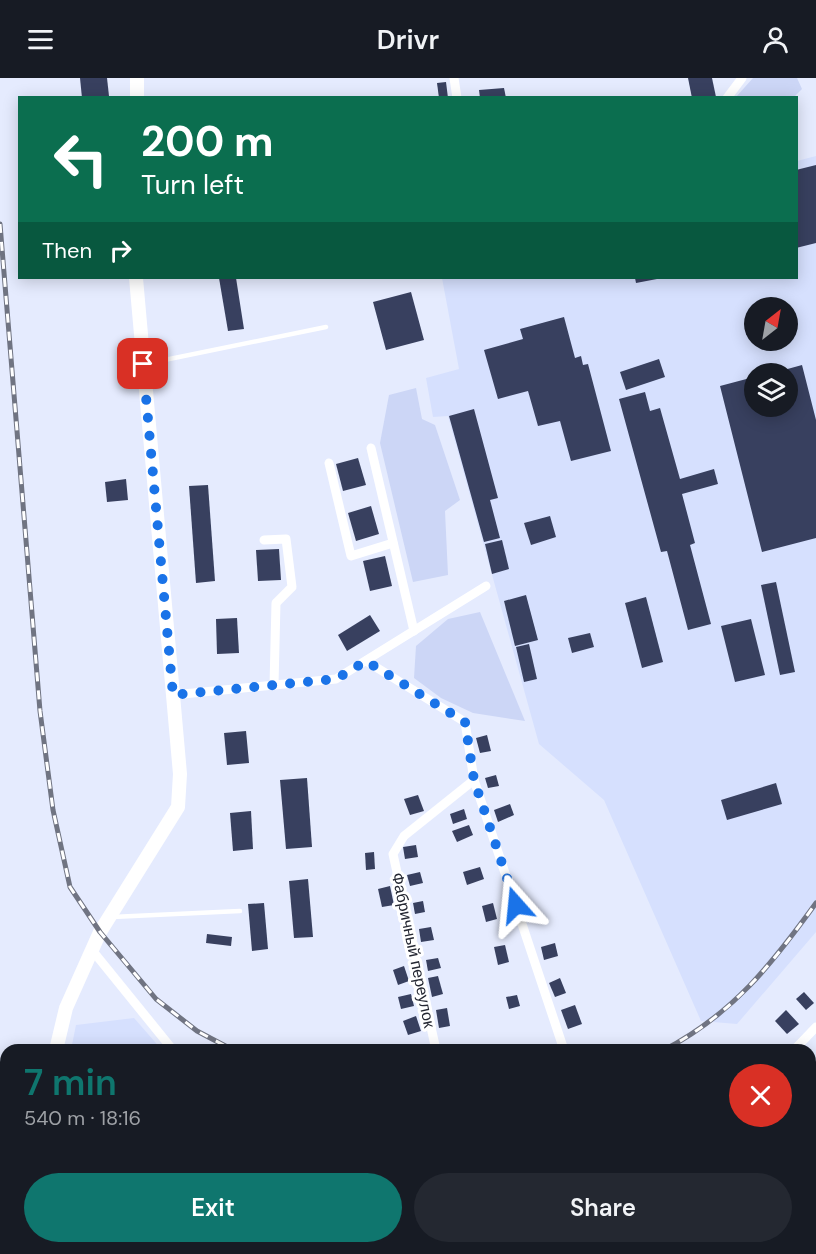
<!DOCTYPE html>
<meta charset="utf-8">
<style>
body{margin:0;font-family:"DM Sans",sans-serif;background:#242831;color:#f1f3f6;height:100vh;display:flex;flex-direction:column;font-size:22px;white-space:nowrap}
*{box-sizing:border-box;margin:0}
p{font-size:20px;color:#9ea1a6}
.icon{flex:none;width:33px;height:33px;fill:none;stroke:currentColor;stroke-width:2;stroke-linecap:round;stroke-linejoin:round}
.map{position:relative;flex:1;overflow:hidden}
.sheet{position:absolute;left:0px;top:966px;width:816px;height:210px;display:flex;flex-direction:column;background:#171b24;border-radius:18px 18px 0 0;box-shadow:0 3px 15px #0003}
.sheet>*{flex:none}
.top-card{position:absolute;left:18px;top:18px;width:780px;height:183px;border-radius:0px;box-shadow:0 3px 15px #0003;background:#0b6e4f;color:#fff;overflow:hidden}
.needle{width:39px;rotate:31deg}
.tools{position:absolute;left:744px;top:219px;display:grid;gap:12px}
.tools a{display:grid;place-items:center;width:54px;height:54px;border-radius:50%;background:#171b24;box-shadow:0 3px 15px #0003;font-size:30px}
.pin{position:absolute;display:grid;place-items:center;width:51px;height:51px;color:#fff;margin:-26px;border-radius:12px;box-shadow:0 3px 9px #0006}
.me{position:absolute;width:66px;margin:-33px;rotate:342deg;stroke-linejoin:round;filter:drop-shadow(0 0 4px #0008)}
.turn{display:flex;align-items:center;gap:21px;height:126px;padding:0 24px;font-size:27px}
.turn .icon{width:78px;height:78px;stroke-width:2.5}
.turn b{display:block;font-size:42px;line-height:51px}
.then{display:flex;align-items:center;height:57px;padding:0 24px;background:#0003;gap:12px;font-size:22px}
.round{display:grid;place-items:center;flex:none;width:63px;height:63px;border-radius:32px;background:#242831}
.headline{display:flex;align-items:center;justify-content:space-between;height:102px;padding:0 24px}
h1{font-size:36px;font-weight:600;line-height:45px;color:#0f766e}
.primary-button{display:flex;gap:12px;margin-top:auto;padding:12px 24px}
.primary-button a{flex:1;height:69px;border-radius:36px;background:#0f766e;color:#fff;font-size:24px;font-weight:600;line-height:69px;text-align:center}
.primary-button a+a{background:#242831;color:#f1f3f6}
header{display:flex;justify-content:space-between;align-items:center;height:78px;padding:0 24px;background:#171b24;font-size:27px;font-weight:600}
.map>svg:first-child{display:block}
.built{fill:#d6e0fe;fill-rule:evenodd}
.green{fill:#ccd6f6}
.building{fill:#38405f}
.lines{fill:none;stroke-linecap:round;stroke-linejoin:round}
.lane{stroke:#fff;stroke-width:4.5}
.street{stroke:#fff;stroke-width:9}
.secondary{stroke:#fff;stroke-width:14}
.rail-casing{stroke:#707482;stroke-width:5}
.rail{stroke:#fff;stroke-width:3;stroke-dasharray:9;stroke-linecap:butt}
.route{stroke:#1a73e8;stroke-width:10;stroke-dasharray:0 18}
.labels{text-anchor:middle;stroke-width:6;stroke-linejoin:round;paint-order:stroke}
.street-label{font-size:16px;fill:#242732;stroke:#fff}
</style>
<header><svg class="icon" aria-label="menu" viewBox="0 0 24 24"><path d="M4 6h16M4 12h16M4 18h16"/></svg>Drivr<svg class="icon" aria-label="person" viewBox="0 0 24 24"><circle cx="12" cy="8" r="4"/><path d="M4 21q1-7 8-7t8 7"/></svg></header>
<div class="map">
<svg width="816" height="1176" viewBox="0 0 816 1176">
<rect width="100%" height="100%" fill="#e5ebfe"/>
<g class="built">
<path d="M816,78V854L737,946L701,943L604,722L539,666L448,338L433,339L426,300L459,291L442,200H796L797,83ZM754,230H788V262H754ZM754,296H788V328H754Z"/>
<path d="M134,940L162,972H71L76,947Z"/>
<path d="M41,1170H243L244,1176H41Z"/>
</g>
<g class="green">
<path d="M753,0H797L802,11L794,19H736Z"/>
<path d="M416,310L422,341L435,347L460,422L445,433L448,497L413,504L380,365L389,317Z"/>
<path d="M480,534L525,643L473,635L441,620L414,600L416,568L448,541Z"/>
</g>
<g class="building">
<path d="M80,0H107L109,18L82,20Z"/>
<path d="M688,0H712L716,19L692,20Z"/>
<path d="M446,4L448,20H439L437,5Z"/>
<path d="M504,10L506,20H480L479,12Z"/>
<path d="M816,87V165L796,170V92Z"/>
<path d="M219,200H236L244,251L228,253Z"/>
<path d="M635,200H657V201L636,205Z"/>
<path d="M411,214L424,262L386,272L373,224Z"/>
<path d="M564,239L575,280L581,278L583,287L588,286L611,373L571,383L560,343L538,348L528,313L498,321L484,272L523,261L520,251Z"/>
<path d="M659,281L665,299L626,312L620,294Z"/>
<path d="M802,287L816,342V460L762,474L720,308L754,299V328H788V296L773,295Z"/>
<path d="M645,314L650,333L660,330L680,401L714,391L718,406L682,416L695,465L690,467L711,546L688,552L667,473L661,474L619,321Z"/>
<path d="M474,331L498,420L490,422L500,460L484,464L449,338Z"/>
<path d="M358,380L366,407L343,413L336,386Z"/>
<path d="M126,401L128,422L107,424L105,404Z"/>
<path d="M208,407L215,503L196,505L189,408Z"/>
<path d="M371,428L379,456L356,463L348,435Z"/>
<path d="M550,438L556,459L531,467L524,445Z"/>
<path d="M502,462L509,491L492,496L485,466Z"/>
<path d="M279,471L281,502L258,503L256,472Z"/>
<path d="M385,478L392,508L370,513L363,483Z"/>
<path d="M776,504L795,594L780,597L761,507Z"/>
<path d="M526,517L538,562L515,568L504,523Z"/>
<path d="M646,519L663,584L642,590L625,525Z"/>
<path d="M370,537L380,553L347,573L338,557Z"/>
<path d="M237,540L239,575L217,576L216,541Z"/>
<path d="M751,541L765,597L735,604L721,548Z"/>
<path d="M590,555L594,569L572,575L568,560Z"/>
<path d="M529,566L537,601L524,604L516,569Z"/>
<path d="M246,653L249,685L227,687L224,655Z"/>
<path d="M487,657L491,673L480,675L476,660Z"/>
<path d="M496,697L499,708L488,710L485,700Z"/>
<path d="M307,700L312,769L286,771L280,702Z"/>
<path d="M776,705L782,726L727,742L721,722Z"/>
<path d="M418,717L424,733L410,737L404,721Z"/>
<path d="M510,726L514,737L498,744L494,732Z"/>
<path d="M464,731L467,741L453,746L450,736Z"/>
<path d="M251,733L253,771L233,773L230,735Z"/>
<path d="M469,747L473,757L457,764L452,753Z"/>
<path d="M416,767L418,779L405,781L403,769Z"/>
<path d="M374,774L375,791L366,792L365,775Z"/>
<path d="M480,789L484,801L467,807L463,794Z"/>
<path d="M420,794L423,805L410,808L407,797Z"/>
<path d="M308,801L313,859L294,860L289,803Z"/>
<path d="M390,808L394,827L382,829L378,811Z"/>
<path d="M423,823L425,834L415,836L413,825Z"/>
<path d="M264,825L268,871L252,873L248,826Z"/>
<path d="M493,825L497,841L486,844L482,828Z"/>
<path d="M431,849L434,862L421,864L419,851Z"/>
<path d="M207,856L232,859L231,868L206,865Z"/>
<path d="M555,865L558,878L544,882L541,869Z"/>
<path d="M505,867L509,884L498,887L494,869Z"/>
<path d="M438,880L441,890L428,893L426,882Z"/>
<path d="M404,888L409,903L398,907L393,892Z"/>
<path d="M438,898L443,916L432,919L428,900Z"/>
<path d="M560,900L566,915L555,919L549,905Z"/>
<path d="M804,914L814,925L806,932L796,921Z"/>
<path d="M411,916L414,928L401,931L398,919Z"/>
<path d="M517,917L520,928L509,931L506,919Z"/>
<path d="M575,927L582,946L568,951L561,932Z"/>
<path d="M447,930L450,948L439,950L436,932Z"/>
<path d="M786,932L799,946L787,956L775,943Z"/>
<path d="M416,938L421,953L408,957L403,943Z"/>
<path d="M452,966L453,972H442V968Z"/>
<path d="M811,1145L816,1150V1162L811,1166Z"/>
<path d="M49,1170H80L81,1176H49Z"/>
<path d="M91,1170H128V1176H92Z"/>
<path d="M165,1170H196L197,1176H166Z"/>
<path d="M602,1170H617L611,1176H608Z"/>
<path d="M786,1170H795L800,1176H779Z"/>
</g>
<g class="lines">
<g class="lane">
<path d="M145,286L326,249"/>
<path d="M112,839L240,833"/>
</g>
<g class="street">
<path d="M454,0L457,20"/>
<path d="M727,20L742,0"/>
<path d="M371,370L414,553"/>
<path d="M329,385L351,478L393,465"/>
<path d="M264,462L286,461L292,509L276,525L274,607"/>
<path d="M366,583L465,644L474,702L564,972"/>
<path d="M173,617L336,601L486,508"/>
<path d="M92,872L173,972"/>
<path d="M436,972L393,776L404,758L474,702"/>
<path d="M794,972L816,949"/>
<path d="M810,1133L816,1126"/>
<path d="M447,1170L448,1176"/>
<path d="M747,1170L751,1176"/>
<path d="M580,1176L585,1170"/>
<path d="M765,1176L773,1170"/>
</g>
<g class="secondary">
<path d="M137,20V0"/>
<path d="M56,972L66,930L100,854L178,729L180,696L136,200"/>
<path d="M28,1176V1170"/>
</g>
<g class="rail-casing">
<g id="rail">
<path d="M0,146L40,633L53,732L70,809L100,854L156,921L197,953L233,972"/>
<path d="M664,972C733,936 772,886 816,825"/>
</g>
</g>
<use href="#rail" class="rail"/>
</g>
<g class="lines">
<path class="route" d="M143,286L173,617L336,601L366,583L465,644L474,702L516,827"/>
</g>
<g class="labels">
<g class="street-label">
<text transform="translate(414 872) rotate(78)" y="6">Фабричный переулок</text>
</g>
</g>
</svg>
<div class="tools">
<a><svg class="needle" viewBox="-14 -14 28 28"><path d="M0-13l5 13h-10z" fill="#e53935"/><path d="M0 13l5-13h-10z" fill="#9ea1a6"/></svg></a>
<a><svg class="icon" aria-label="layers" viewBox="0 0 24 24"><path d="M12 4l9 5-9 5-9-5zM3 14l9 5 9-5"/></svg></a>
</div>
<div class="pin" style="left:143px;top:286px;background:#d93025"><svg class="icon" aria-label="arrive" viewBox="0 0 24 24"><path d="M6 21V4h12l-3 4 3 4H6"/></svg></div>
<svg class="me" style="left:516px;top:827px" viewBox="-20 -20 40 40"><path d="M0-17L14 15 0 8-14 15z" fill="#1a73e8" stroke="#fff" stroke-width="4"/></svg>
<div class="top-card">
<div class="turn"><svg class="icon" aria-label="left" viewBox="0 0 24 24"><path d="M17 20v-9H6M10 6l-5 5 5 5"/></svg><div><b>200 m</b>Turn left</div></div>
<div class="then">Then<svg class="icon" aria-label="right" viewBox="0 0 24 24"><path d="M7 20v-9h11M14 6l5 5-5 5"/></svg></div>
</div>
<section class="sheet">
<div class="headline"><div><h1>7 min</h1><p>540 m · 18:16</p></div><a class="round" style="background:#d93025;color:#fff"><svg class="icon" aria-label="close" viewBox="0 0 24 24"><path d="M6 6l12 12M18 6L6 18"/></svg></a></div>
<div class="primary-button"><a>Exit</a><a>Share</a></div>
</section>
</div>
